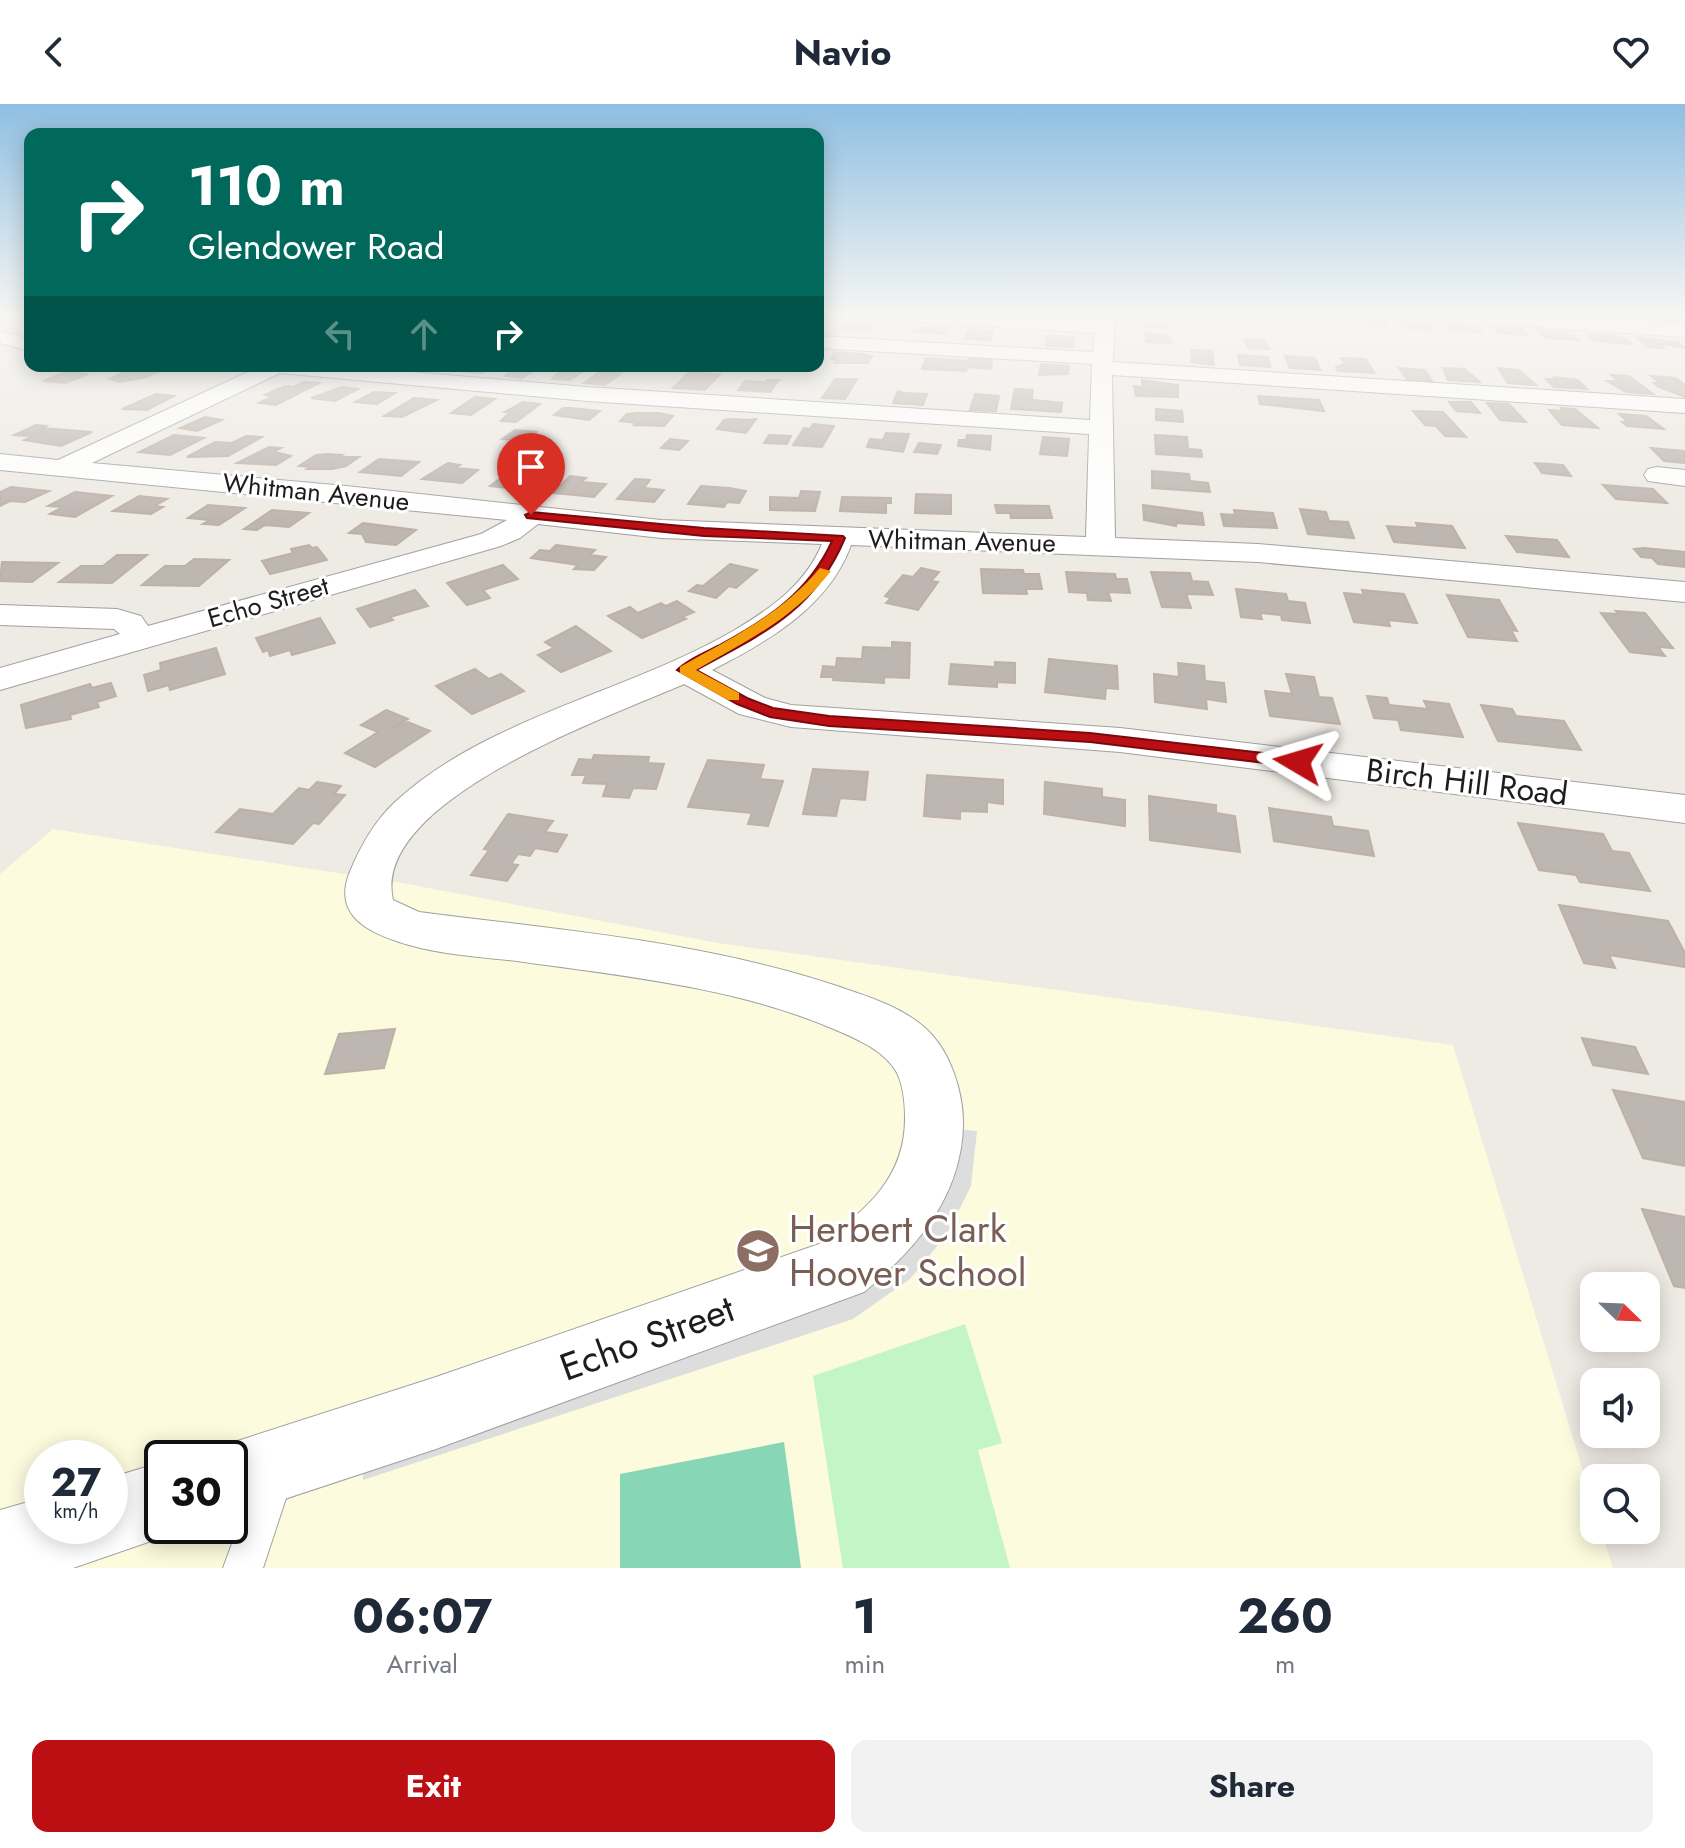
<!DOCTYPE html>
<style>
body{margin:0;font-family:Jost,sans-serif;background:#f2f2f3;color:#1f2937;height:100vh;display:flex;flex-direction:column;font-size:30px;white-space:nowrap}
*{box-sizing:border-box;margin:0}
p{font-size:26px;color:#747a83}
.icon{flex:none;width:44px;height:44px;fill:none;stroke:currentColor;stroke-width:2;stroke-linecap:round;stroke-linejoin:round}
.map{position:relative;height:1464px;overflow:hidden}
.sheet{display:flex;flex-direction:column;background:#fff;flex:1}
.sheet>*{flex:none}
.top-card{position:absolute;left:24px;top:24px;width:800px;height:244px;border-radius:16px;box-shadow:0 4px 20px #0003;background:#00695c;color:#fff;overflow:hidden}
.needle{width:52px;rotate:113deg}
.buttons{position:absolute;left:1580px;top:1168px;display:grid;gap:16px}
.buttons a{display:grid;place-items:center;width:80px;height:80px;border-radius:16px;background:#fff;box-shadow:0 4px 20px #0003;font-size:40px}
.speed{position:absolute;left:24px;top:1336px;display:flex;gap:16px;font-size:40px;font-weight:700;text-align:center}
.speed>*{display:grid;place-content:center;width:104px;height:104px;border-radius:50%;background:#fff;box-shadow:0 4px 20px #0003;line-height:1}
.speed small{font-size:20px;font-weight:400}
.speed .limit{border:4px solid #111;border-radius:12px;background:#fff;color:#111}
.pin{position:absolute;display:grid;place-items:center;width:68px;height:68px;color:#fff;margin:-82px -34px;border-radius:50% 50% 50% 0;rotate:-45deg;box-shadow:0 0 8px #0007}
.pin .icon{rotate:45deg}
.me{position:absolute;width:88px;margin:-44px;rotate:277deg;stroke-linejoin:round;filter:drop-shadow(0 0 6px #0008)}
.turn{display:flex;align-items:center;gap:28px;height:168px;padding:0 32px;font-size:36px}
.turn .icon{width:104px;height:104px;stroke-width:2.5}
.turn b{display:block;font-size:56px;line-height:68px}
.lanes{display:flex;align-items:center;height:76px;padding:0 32px;background:#0003;justify-content:center;gap:40px;direction:ltr}
.lanes .off{opacity:.35}
.eta{display:flex;justify-content:space-evenly;align-items:center;height:136px;text-align:center}
.eta b{font-size:48px;font-weight:700;line-height:56px}
.primary-button{display:flex;gap:16px;margin-top:auto;padding:16px 32px}
.primary-button a{flex:1;height:92px;border-radius:16px;background:#bc0f14;color:#fff;font-size:32px;font-weight:700;line-height:92px;text-align:center}
.primary-button a+a{background:#f2f2f3;color:#1f2937}
header{display:flex;justify-content:space-between;align-items:center;height:104px;padding:0 32px;background:#fff;font-size:36px;font-weight:700}
.map>svg:first-child{display:block}
.education{fill:#fcfbde;fill-rule:evenodd}
.park{fill:#c3f5c6}
.pitch{fill:#87d7b6}
.parking{fill:#ddd}
.building{fill:#beb6b1;stroke:#beb1a7;stroke-width:2}
.lines{fill:none;stroke-linecap:round;stroke-linejoin:round}
.service-casing{stroke:#a1a1a1;stroke-width:2}
.minor-casing{stroke:#a1a1a1;stroke-width:2}
.service{fill:#fff;fill-rule:evenodd}
.minor{fill:#fff;fill-rule:evenodd}
.route{fill:#bc0f14;stroke:#7a0a0d;stroke-width:2}
.slow{fill:#f59e0b}
.labels{text-anchor:middle;stroke-width:6;stroke-linejoin:round;paint-order:stroke}
.far-street-label{font-size:26px;fill:#1d1d1d;stroke:#fff}
.street-label{font-size:32px;fill:#1d1d1d;stroke:#fff}
.near-education-label{font-size:38px;fill:#785e54;stroke:#fff;text-anchor:start}
.near-street-label{font-size:38px;fill:#1d1d1d;stroke:#fff}
</style>
<header><svg class="icon" aria-label="back" viewBox="0 0 24 24"><path d="M15 5l-7 7 7 7"/></svg>Navio<svg class="icon" aria-label="heart" viewBox="0 0 24 24"><path d="M12 20l-8-8c-3-5 5-10 8-4 3-6 11-1 8 4z"/></svg></header>
<div class="map">
<svg width="1685" height="1464" viewBox="0 0 1685 1464">
<rect width="100%" height="100%" fill="#eeeae4"/>
<path class="education" d="M53,725L402,779L718,839L1453,941L1594,1403V1426H1601L1613,1464H0V770ZM42,1354H110V1422H42ZM162,1354H230V1422H162Z"/>
<path class="park" d="M965,1220L1002,1339L978,1346L1010,1464H843L813,1272Z"/>
<path class="pitch" d="M784,1338L801,1464H620V1370Z"/>
<path class="parking" d="M924,1022L977,1027L971,1082L947,1130L910,1175L853,1215L363,1376L361,1320L835,1157Z"/>
<g class="building">
<path d="M1312,212L1339,213L1342,219H1315Z"/>
<path d="M1659,212L1682,213L1685,220L1668,219Z"/>
<path d="M1354,214L1384,216L1388,222L1356,220Z"/>
<path d="M1142,215L1167,216L1168,224L1146,223Z"/>
<path d="M1400,217L1432,219L1435,225L1404,224Z"/>
<path d="M847,219L874,220L868,228L841,226Z"/>
<path d="M1446,220L1478,223L1482,228L1451,227Z"/>
<path d="M922,223L948,224L945,230L912,228Z"/>
<path d="M1493,223L1523,225L1528,231L1499,229Z"/>
<path d="M969,225L983,226L993,228L990,236L965,235Z"/>
<path d="M1538,226L1562,228L1581,236L1545,234Z"/>
<path d="M1145,228L1170,232L1171,239L1146,238Z"/>
<path d="M1587,230L1611,231L1626,235L1632,240L1595,237Z"/>
<path d="M1047,232L1074,233V243L1046,242Z"/>
<path d="M1636,233L1677,238L1685,244L1658,239L1664,244L1648,243Z"/>
<path d="M1247,235H1262L1270,245L1248,244L1244,236Z"/>
<path d="M1191,246L1212,247L1214,261L1192,258Z"/>
<path d="M835,248L862,250L872,252L868,259H835L838,256L831,255Z"/>
<path d="M1238,251L1268,253L1270,263L1240,261Z"/>
<path d="M1285,252L1315,254L1320,266L1290,264Z"/>
<path d="M926,254L967,257L971,254L992,256L991,265L967,263L966,267L922,265Z"/>
<path d="M1341,254L1366,255L1374,269L1338,267L1336,263L1345,260Z"/>
<path d="M1041,260L1069,262L1068,270L1039,271Z"/>
<path d="M464,262H493L482,269L456,267Z"/>
<path d="M524,262H541L522,274L505,272L514,263Z"/>
<path d="M144,263L166,265L143,274L119,278L109,275L132,264Z"/>
<path d="M569,264L582,268L570,276L552,275L559,268Z"/>
<path d="M605,264L625,266L605,281L584,279Z"/>
<path d="M1399,264L1425,266L1432,277L1407,275Z"/>
<path d="M1443,264L1465,265L1480,278L1448,276Z"/>
<path d="M1498,264L1519,266L1536,281L1508,279Z"/>
<path d="M66,268L88,270L65,279L43,277Z"/>
<path d="M689,268L720,270L705,286L673,284Z"/>
<path d="M1611,271L1629,272L1653,290L1626,288L1607,277H1618Z"/>
<path d="M1651,272L1676,274L1685,281V293L1659,283L1654,279H1660Z"/>
<path d="M1553,273L1578,276L1587,285L1554,283L1546,275H1556Z"/>
<path d="M835,275H857L845,295L822,294Z"/>
<path d="M767,276H779L770,288L738,286L745,277L765,278Z"/>
<path d="M1142,276L1178,281V293L1136,292L1134,282L1142,283Z"/>
<path d="M304,278L319,279L276,301L259,299L273,292L265,291L285,282L293,283Z"/>
<path d="M342,283L358,285L335,297L311,294Z"/>
<path d="M1015,285L1033,286L1032,295L1013,293Z"/>
<path d="M898,287L904,289L927,290L923,301L893,299Z"/>
<path d="M374,288L395,289L377,300L355,298Z"/>
<path d="M156,290L174,292L147,306L122,305Z"/>
<path d="M975,290L999,292L996,307L970,306Z"/>
<path d="M1258,292L1319,296L1324,307L1260,300Z"/>
<path d="M475,293L495,295L471,311L451,309Z"/>
<path d="M414,294L437,296L402,313L384,312Z"/>
<path d="M1013,294L1062,299L1061,308L1011,305Z"/>
<path d="M523,298L540,300L516,318L501,317L510,308H505Z"/>
<path d="M1449,298H1471L1480,309L1456,307Z"/>
<path d="M1487,299L1509,300L1526,318L1500,316Z"/>
<path d="M563,304H571L600,307L589,316L554,311Z"/>
<path d="M1561,304L1575,305L1598,324L1562,321L1549,306L1563,307Z"/>
<path d="M1156,305L1182,307L1183,318L1156,316Z"/>
<path d="M1413,307L1443,308L1466,333L1445,332L1436,322L1425,321Z"/>
<path d="M637,309H659L673,312L664,322L634,321L637,319L620,317L627,310Z"/>
<path d="M1619,310L1646,312L1664,325L1627,322L1622,318H1628Z"/>
<path d="M205,313L222,316L197,327L180,324Z"/>
<path d="M733,315L747,316L756,315L746,329L717,325L724,316Z"/>
<path d="M813,320L834,322L822,343L793,341L804,324L810,325Z"/>
<path d="M36,321L46,322L42,324L92,328L61,342L24,336L42,328L26,332L14,331Z"/>
<path d="M515,326L536,328L524,337L502,335Z"/>
<path d="M886,329L909,330L903,348L867,343L870,335L883,336Z"/>
<path d="M174,331L204,334L170,351L139,348Z"/>
<path d="M769,331L791,332L787,340L764,339Z"/>
<path d="M967,331L991,332L990,346L958,342L959,336H966Z"/>
<path d="M1155,331L1187,333L1188,345L1201,346L1202,353L1156,350Z"/>
<path d="M246,332L262,333L228,352L187,353L215,338L232,339Z"/>
<path d="M1043,333L1069,335L1067,352L1040,350Z"/>
<path d="M670,335L688,337L679,346L661,344Z"/>
<path d="M919,339L941,341L937,350L914,348Z"/>
<path d="M269,343L281,344L274,348L291,352L276,361L237,359Z"/>
<path d="M1651,344L1685,347V359L1664,357Z"/>
<path d="M328,350L342,351L338,353H359L346,362L332,365H307L310,363L299,362L316,351Z"/>
<path d="M379,355L419,358L401,372L360,368Z"/>
<path d="M448,359L460,361L455,364L478,366L462,379L422,375Z"/>
<path d="M1535,359L1563,361L1571,372L1542,369Z"/>
<path d="M529,363L527,365L534,366L525,373L541,375L527,386L490,382L514,364Z"/>
<path d="M1152,367L1189,370L1190,377L1208,379L1210,388L1152,384Z"/>
<path d="M570,372L586,374L581,378L606,380L594,393L553,389Z"/>
<path d="M635,375L650,376L644,384L664,386L654,398L617,395Z"/>
<path d="M1603,381L1653,385L1667,399L1616,395Z"/>
<path d="M701,382L729,384L746,387L739,399L727,398L724,403L688,400Z"/>
<path d="M11,383L49,387L25,398L10,397L0,402V388Z"/>
<path d="M801,387L820,388L815,407L770,406V393L799,394Z"/>
<path d="M75,388L112,392L75,413L50,410L63,403L48,402Z"/>
<path d="M916,390L951,391V410L915,409Z"/>
<path d="M139,392L167,395L154,402L163,403L151,410L113,407Z"/>
<path d="M842,393L891,394V399H886V409L840,407Z"/>
<path d="M208,401L245,404L219,421L203,420L210,416L188,414Z"/>
<path d="M995,401L1049,402L1052,414H1011L1010,409H997Z"/>
<path d="M1143,401L1202,409L1204,421L1176,419V422L1144,416Z"/>
<path d="M1300,405L1326,408L1329,417L1348,418L1354,434L1308,430Z"/>
<path d="M272,406L309,409L289,423L265,421L257,426L244,425Z"/>
<path d="M1234,406L1273,409L1277,424L1224,422L1221,410L1235,411Z"/>
<path d="M363,419L416,426L396,441L366,438L362,430L349,429Z"/>
<path d="M1416,419L1452,422L1465,444L1394,438L1387,422L1418,424Z"/>
<path d="M1506,432L1557,436L1569,453L1517,448Z"/>
<path d="M309,441L312,444L317,443L327,456L270,470L262,457L293,449L291,445Z"/>
<path d="M556,441L595,446L590,451L606,453L594,466L574,465L578,461L531,454L540,446L550,447Z"/>
<path d="M1644,444L1685,448V463L1658,460L1652,454L1641,453L1634,445Z"/>
<path d="M117,451H147L112,479L59,478L81,462H103Z"/>
<path d="M194,455L229,456L199,482L142,481L165,462H185Z"/>
<path d="M2,458L58,459L32,478L0,477Z"/>
<path d="M730,460L757,466L736,484L729,482L716,494L689,487L697,481L703,482Z"/>
<path d="M503,461L518,475L483,486L490,494L467,501L447,479Z"/>
<path d="M921,464L939,468L931,477L938,478L918,506L886,499L891,494L885,492L903,471L913,473Z"/>
<path d="M981,465L1023,466L1024,470H1039L1042,485H1026L1027,490L983,489Z"/>
<path d="M1066,468L1115,470L1116,475H1127L1130,489L1108,488L1111,497L1088,496L1087,489L1069,488Z"/>
<path d="M1151,468L1190,469L1192,477L1208,478L1213,491L1186,490L1191,504L1162,503Z"/>
<path d="M1236,485L1286,490L1288,497L1305,499L1310,519L1282,516L1281,511L1260,509L1262,515L1241,513Z"/>
<path d="M415,486L428,502L390,513L393,516L370,523L357,505Z"/>
<path d="M1362,486L1404,490L1417,519L1388,516L1390,522L1354,518L1344,489L1364,491Z"/>
<path d="M1447,491L1499,496L1517,527L1511,526L1517,537L1468,533Z"/>
<path d="M677,497L694,508L682,513L686,515L642,534L608,512L630,503L638,509L661,499L666,502Z"/>
<path d="M1616,507L1645,509L1673,544L1658,543L1665,552L1630,548L1601,509L1619,510Z"/>
<path d="M320,514L335,539L292,551L290,546L270,552L268,546L263,548L256,534Z"/>
<path d="M576,522L611,547L561,568L538,551L554,544L545,538Z"/>
<path d="M892,538L910,539L909,574L884,573V579L833,576L834,573H821L823,562L836,563L837,554L862,555L863,543L892,544Z"/>
<path d="M216,544L225,570L170,586L169,581L148,587L144,571L161,566L160,559Z"/>
<path d="M1049,555L1117,562L1118,585L1106,584L1105,595L1045,588Z"/>
<path d="M995,558L1015,559V579L997,578V583L949,580L951,560L995,563Z"/>
<path d="M1178,559L1204,562L1205,577L1224,579L1226,598L1206,595L1207,605L1155,598L1154,570L1179,573Z"/>
<path d="M475,565L489,575L501,570L524,587L472,610L436,582Z"/>
<path d="M1286,570L1314,573L1319,593L1332,594L1340,620L1270,612L1265,587L1292,590Z"/>
<path d="M111,579L116,592L97,598L99,603L70,611L71,615L26,624L21,601L90,580L92,584Z"/>
<path d="M1367,592L1387,594L1389,601L1428,605L1424,597L1449,600L1463,633L1401,626L1398,616L1374,614Z"/>
<path d="M1481,601L1512,605L1516,612L1564,617L1581,646L1498,637Z"/>
<path d="M386,606L408,615L391,625L408,618L430,627L375,663L345,649L378,628L361,621Z"/>
<path d="M594,651L649,653L648,659L664,660L656,685L633,684L629,694L603,692L607,680L583,679L586,671H572L579,655L592,656Z"/>
<path d="M708,656L764,661L760,675L783,677L768,722L748,720L752,709L688,703Z"/>
<path d="M813,665L868,668L865,696L840,694L836,712L803,710Z"/>
<path d="M927,671L1003,676V700L987,698V708L960,707V715L924,712Z"/>
<path d="M317,678L341,682L334,690L345,691L319,720L313,719L293,740L216,728L240,705L273,710L299,684L309,686Z"/>
<path d="M1045,678L1102,685V693L1125,696V722L1044,710Z"/>
<path d="M1149,692L1216,701V709L1235,712L1240,748L1150,736Z"/>
<path d="M1269,704L1331,713L1333,722L1368,727L1374,752L1274,737Z"/>
<path d="M508,710L553,717L545,728L567,731L557,748L535,744L530,752L518,750L511,760L518,761L507,777L471,771L489,746L484,745Z"/>
<path d="M1518,719L1603,730L1612,747L1629,749L1650,787L1580,778L1576,771L1539,766Z"/>
<path d="M1559,801L1668,817L1685,849V863L1609,851L1615,864L1584,859Z"/>
<path d="M395,925L384,964L325,970L339,930Z"/>
<path d="M1582,934L1635,943L1648,970L1593,961Z"/>
<path d="M1613,986L1685,998V1062L1643,1054Z"/>
<path d="M1642,1105L1685,1113V1184L1674,1182Z"/>
</g>
<g class="lines">
<g class="service-casing">
<path id="service" d="M273,1357L286,1363L292,1376L263,1464H223L260,1363Z"/>
</g>
<g class="minor-casing">
<g id="minor">
<path d="M895,212H1001L1096,218L1097,212H1115L1113,258L1685,295V309L1112,271L1115,434L1258,440L1685,478V498L1258,458L851,441C829,503 767,538 712,566L765,594L791,601L1120,624L1685,691V719L1120,648L791,623L739,610L684,580C615,611 370,695 393,796L419,808C559,826 702,837 837,882C866,892 900,902 924,923C950,945 964,989 963,1022C961,1093 916,1145 864,1188L436,1345L230,1413V1354H201L203,1348L436,1273L822,1139C866,1105 905,1075 905,1014C905,999 903,980 896,967C883,946 857,935 836,926C737,883 623,872 517,857C481,853 444,851 409,841C375,831 332,815 349,770C360,743 373,719 394,699C485,614 626,589 733,527C770,505 805,481 822,440L661,434L538,420L520,434L501,442L0,586V564L120,530L114,525L0,521V501L117,505L141,512L148,522L481,430L507,416L0,366V350L58,356L261,262H342L587,283L1090,316L1092,260L818,244V232L1093,248L1095,229L904,217ZM280,269L587,297L1089,330L1086,433L661,416L346,382L92,359Z"/>
<path d="M1443,212H1542L1685,221V233L1452,217Z"/>
<path d="M0,227L30,235V247L0,239Z"/>
<path d="M1657,363L1685,366V382L1648,377L1644,371L1648,365Z"/>
<path d="M162,1358V1422H190L189,1424L73,1464H0V1406L42,1394V1422H110V1374Z"/>
</g>
</g>
<use href="#service" class="service"/>
<use href="#minor" class="minor"/>
</g>
<linearGradient id="sky" x2="0" y2="1"><stop stop-color="#8ebfe2"/><stop offset="0.51" stop-color="#f7f6f3"/><stop offset="1" stop-color="#f7f6f3" stop-opacity="0"/></linearGradient>
<rect width="1685" height="417" fill="url(#sky)"/>
<path class="route" d="M531,408L704,424L843,432L845,434C814,508 762,530 696,566L747,594L773,604L829,612L1090,629L1298,653L1307,658L1298,663L1090,638L829,622L770,613L737,600L677,566C688,555 706,548 720,541C768,515 809,488 832,437L704,432L527,414L525,411Z"/>
<path class="slow" d="M820,464L831,467C795,514 746,537 696,566L739,589V596H728L680,569V563C733,533 780,511 820,464Z"/>
<defs>
<g id="school-disc" transform="scale(2.3)"><circle r="9.5" fill="#8d6e63" stroke="#fff"/><path d="M0-5L7-2L0 1L-7-2ZM-4 1L0 2.5L4 1V4Q0 6-4 4Z" fill="#fff"/></g>
</defs>
<g fill-rule="evenodd">
<use href="#school-disc" x="758" y="1147"/>
</g>
<g class="labels">
<g class="far-street-label">
<text transform="translate(316 388) rotate(6)" y="9">Whitman Avenue</text>
<text transform="translate(962 437) rotate(1)" y="9">Whitman Avenue</text>
<text transform="translate(268 498) rotate(-16)" y="9">Echo Street</text>
</g>
<g class="street-label">
<text transform="translate(1467 678) rotate(7)" y="11">Birch Hill Road</text>
</g>
<g class="near-education-label">
<text x="789" y="1138">Herbert Clark<tspan x="789" dy="44">Hoover School</tspan></text>
</g>
<g class="near-street-label">
<text transform="translate(647 1234) rotate(-20)" y="13">Echo Street</text>
</g>
</g>
</svg>
<div class="buttons">
<a><svg class="needle" viewBox="-14 -14 28 28"><path d="M0-13l5 13h-10z" fill="#e53935"/><path d="M0 13l5-13h-10z" fill="#747a83"/></svg></a>
<a><svg class="icon" aria-label="sound" viewBox="0 0 24 24"><path d="M4 9h4l5-4v14l-5-4H4zM17 9q2 3 0 6"/></svg></a>
<a><svg class="icon" aria-label="search" viewBox="0 0 24 24"><circle cx="10" cy="10" r="6"/><path d="M15 15l6 6"/></svg></a>
</div>
<div class="speed"><div>27<small>km/h</small></div><div class="limit">30</div></div>
<div class="pin" style="left:531px;top:411px;background:#d93025"><svg class="icon" aria-label="arrive" viewBox="0 0 24 24"><path d="M6 21V4h12l-3 4 3 4H6"/></svg></div>
<svg class="me" style="left:1298px;top:658px" viewBox="-20 -20 40 40"><path d="M0-17L14 15 0 8-14 15z" fill="#bc0f14" stroke="#fff" stroke-width="4"/></svg>
<div class="top-card">
<div class="turn"><svg class="icon" aria-label="right" viewBox="0 0 24 24"><path d="M7 20v-9h11M14 6l5 5-5 5"/></svg><div><b>110 m</b>Glendower Road</div></div>
<div class="lanes"><svg class="icon off" aria-label="left" viewBox="0 0 24 24"><path d="M17 20v-9H6M10 6l-5 5 5 5"/></svg><svg class="icon off" aria-label="ahead" viewBox="0 0 24 24"><path d="M12 20V5M6 11l6-6 6 6"/></svg><svg class="icon" aria-label="right" viewBox="0 0 24 24"><path d="M7 20v-9h11M14 6l5 5-5 5"/></svg></div>
</div>
</div>
<section class="sheet">
<div class="eta">
<div><b>06:07</b><p>Arrival</p></div>
<div><b>1</b><p>min</p></div>
<div><b>260</b><p>m</p></div>
</div>
<div class="primary-button"><a>Exit</a><a>Share</a></div>
</section>
